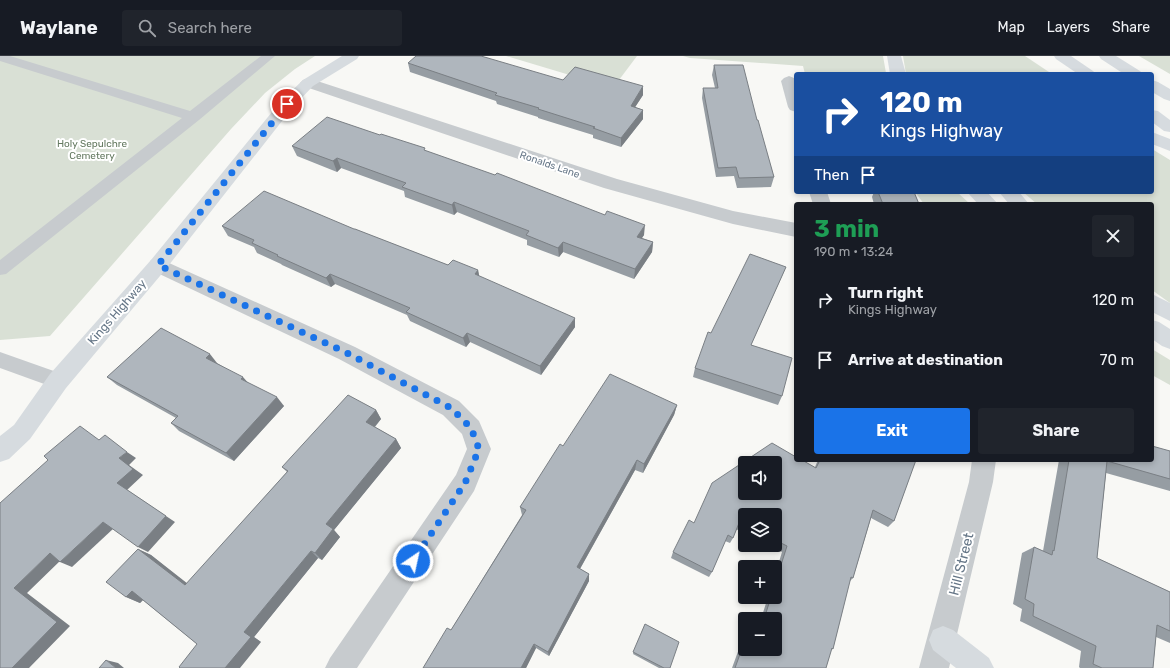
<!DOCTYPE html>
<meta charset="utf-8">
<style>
body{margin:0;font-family:Rubik,sans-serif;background:#20242c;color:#f1f3f6;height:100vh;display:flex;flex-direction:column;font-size:15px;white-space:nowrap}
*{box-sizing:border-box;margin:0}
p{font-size:13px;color:#9ea1a6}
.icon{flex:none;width:22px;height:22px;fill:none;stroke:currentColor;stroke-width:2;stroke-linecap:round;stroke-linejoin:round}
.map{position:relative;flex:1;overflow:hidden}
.side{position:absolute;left:794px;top:146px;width:360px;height:260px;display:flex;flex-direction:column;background:#171b24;border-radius:4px;box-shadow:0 2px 6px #0003}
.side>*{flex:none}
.guide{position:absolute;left:794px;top:16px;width:360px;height:122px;border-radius:4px;box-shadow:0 2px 6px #0003;background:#1a4fa0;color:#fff;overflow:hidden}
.fabs{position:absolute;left:738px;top:400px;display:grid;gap:8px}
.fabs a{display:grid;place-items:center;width:44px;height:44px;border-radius:4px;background:#171b24;box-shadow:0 2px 6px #0003;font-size:20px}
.pin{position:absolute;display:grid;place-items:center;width:34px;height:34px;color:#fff;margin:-17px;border:2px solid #fff;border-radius:50%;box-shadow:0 1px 4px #0007}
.me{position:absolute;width:44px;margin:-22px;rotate:34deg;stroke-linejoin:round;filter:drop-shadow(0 0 3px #0008)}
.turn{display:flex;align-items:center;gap:14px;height:84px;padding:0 20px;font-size:18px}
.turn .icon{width:52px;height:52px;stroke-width:2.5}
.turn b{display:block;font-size:28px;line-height:34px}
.then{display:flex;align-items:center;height:38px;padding:0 20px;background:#0003;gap:8px;font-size:15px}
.round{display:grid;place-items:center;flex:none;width:42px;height:42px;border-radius:4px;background:#20242c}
.head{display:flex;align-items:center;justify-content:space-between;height:68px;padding:0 20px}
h1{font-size:24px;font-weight:700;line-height:30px;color:#1e9e55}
.action{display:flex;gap:8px;margin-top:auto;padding:8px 20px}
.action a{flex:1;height:46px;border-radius:4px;background:#1a73e8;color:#fff;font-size:16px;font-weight:700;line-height:46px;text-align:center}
.action a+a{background:#20242c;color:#f1f3f6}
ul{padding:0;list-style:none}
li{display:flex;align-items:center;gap:12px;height:60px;padding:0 20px}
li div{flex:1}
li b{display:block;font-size:15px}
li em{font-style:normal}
header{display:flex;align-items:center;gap:24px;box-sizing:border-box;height:56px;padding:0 20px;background:#171b24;border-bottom:1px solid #363941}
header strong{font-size:19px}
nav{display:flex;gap:22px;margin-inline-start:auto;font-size:14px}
.search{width:280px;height:36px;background:#20242c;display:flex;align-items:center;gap:10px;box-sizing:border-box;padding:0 14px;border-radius:4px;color:#9ea1a6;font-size:15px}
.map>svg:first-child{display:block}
.green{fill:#d9e0d5}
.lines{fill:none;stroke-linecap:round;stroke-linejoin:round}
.lane{fill:#c7cbce;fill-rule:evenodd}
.street{fill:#c7cbce;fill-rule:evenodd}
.secondary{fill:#d6dbdf;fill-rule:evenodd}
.highway{fill:#d6dbdf;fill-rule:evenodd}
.wall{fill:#969da3}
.shaded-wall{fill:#7a7f84}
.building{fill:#afb6bd;stroke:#7a7f84;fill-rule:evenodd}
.route{stroke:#1a73e8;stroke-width:7;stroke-dasharray:0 12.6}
.labels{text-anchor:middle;stroke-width:4;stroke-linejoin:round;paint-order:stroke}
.far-park-label{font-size:10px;fill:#647960;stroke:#fff}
.far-street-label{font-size:10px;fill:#657687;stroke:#fff}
.street-label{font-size:12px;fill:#657687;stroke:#fff}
.near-street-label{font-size:14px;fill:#657687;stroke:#fff}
</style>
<header>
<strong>Waylane</strong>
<div class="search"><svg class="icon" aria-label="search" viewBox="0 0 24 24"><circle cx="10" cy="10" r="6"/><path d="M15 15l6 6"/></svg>Search here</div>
<nav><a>Map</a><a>Layers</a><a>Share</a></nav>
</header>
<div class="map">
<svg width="1170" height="612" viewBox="0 0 1170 612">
<rect width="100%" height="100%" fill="#f8f8f5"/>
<g class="green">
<path d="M0,0H315L295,13L265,37L231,73L50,280L0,284Z"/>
<path d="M506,0H637L613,32Z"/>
<path d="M683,0H883L886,17L805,18L803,10L690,2Z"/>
<path d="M903,0H1025L1052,18H906Z"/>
<path d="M1139,0H1170V18Z"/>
<path d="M1152,93L1170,104V247L1152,234V148H1037L1023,136H1152Z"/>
<path d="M915,136H957L970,148H924Z"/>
<path d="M1152,293L1170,304V329L1152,319Z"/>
</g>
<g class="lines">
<g class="lane">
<path d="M0,0H10L190,55L261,0H275L199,64L6,218L0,219V204L182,62L0,5Z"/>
<path d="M0,296L65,319L68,325L65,331L58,333L0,312Z"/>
</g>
<g class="street">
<path d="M789,20L794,22L796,24V56L790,54L788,51L781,25L784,22Z"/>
<path d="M308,22L617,123L733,155L796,167V181L733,168L604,132L303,30L300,27L303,24Z"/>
<path d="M809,136H827L831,148H813Z"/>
<path d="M158,202L355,291L459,345L479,365L491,393L474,435L357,612H325L330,602L456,419L467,393L462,378L443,359L339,303L151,214L148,209L151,204Z"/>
<path d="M972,404H996L993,426L949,612H919L969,426Z"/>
</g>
<g class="secondary">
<path d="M342,0H359L357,3L313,30L293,51L165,214L66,332L30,383L9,403L0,406V380L14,369L50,318L151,204L281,45L303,24Z"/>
<path d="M943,570L953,574L989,602L994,612H956L933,594L929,584L933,574Z"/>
</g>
<g class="highway">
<path d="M887,0H901L906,18H890Z"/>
<path d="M1054,0H1071L1093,15L1096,18H1078L1056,3Z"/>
<path d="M1099,0H1116L1140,15L1143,18H1124L1101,3Z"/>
<path d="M1152,24L1158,26L1170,33V45L1164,43L1152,36Z"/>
<path d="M1152,54L1158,55L1170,64V76L1164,75L1152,66Z"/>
<path d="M1152,76L1170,83V95L1152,88Z"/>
<path d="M967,136H987L998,148H978Z"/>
<path d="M999,136H1019L1029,148H1009Z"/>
<path d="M1152,238L1170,247V265L1152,256Z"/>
<path d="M1152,264L1159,266L1170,273V293L1162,290L1152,283Z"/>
</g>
</g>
<g class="wall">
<path d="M408,7L563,24L643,39L635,51L643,54V63L621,91L593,82V79L538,62V61L497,48L496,45L410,16Z"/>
<path d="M714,9L757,64L774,121L771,131L737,132L734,120L716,121L702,42L703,32H715L712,19Z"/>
<path d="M292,90L426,95L644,179L642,182L653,186L652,196L634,223L563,196L559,201L527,189V184L457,156L454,159L405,141L404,135L341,112L337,116L297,100Z"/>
<path d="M874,136H914L919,148H874L872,141Z"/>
<path d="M222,170L354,173L448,209L478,214L479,220L575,271L541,319L470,286L466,291L410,265L407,259L335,228L331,231L282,209L281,208L257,197L254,191L228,180Z"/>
<path d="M786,211L782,220L751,289L782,340L778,349L693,321L695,312L711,277Z"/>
<path d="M217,307L284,350L234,405L179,375L171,367L176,362L117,329L107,321Z"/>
<path d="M677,349L674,359L643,417L635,414L580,513L589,518V525L549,600L536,592L526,612H423L451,574L522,459L520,451L563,390Z"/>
<path d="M376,354L381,363L375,371L396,383L401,392L334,474L340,481L322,504L318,502L254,581L261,586L197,588L143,544L140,547L126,541L138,493L151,499L187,528L287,416L282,411Z"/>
<path d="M1170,395V435L1106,417L1097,502L1170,536V587L1156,581L1153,612H1080L1079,611L1081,595L1020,565L1022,553L1013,548L1022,497L1034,491L1043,495L1059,404H1152Z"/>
<path d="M818,404H918L915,406L894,465L888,471L871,462L853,522L849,526L833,593L831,594L826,612H732L744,579L745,578V593L775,563H761L768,541H775V519L782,496L768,489H775V459H745V478L736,473L733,482L730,487L725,485L712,516L709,521L671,502L673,496L815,411Z"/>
<path d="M645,568L670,612H659L633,598Z"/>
</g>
<g class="shaded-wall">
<path d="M643,30V39L630,59L631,50Z"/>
<path d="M643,54V63L621,91V82Z"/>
<path d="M337,102L341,112L337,116L333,105Z"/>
<path d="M454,146L457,156L454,159L452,149Z"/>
<path d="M645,169L644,179L636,190L637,181Z"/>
<path d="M563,186V196L559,201L558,192Z"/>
<path d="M653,186L652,196L634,223L635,213Z"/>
<path d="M478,214L480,224L475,218Z"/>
<path d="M330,218L335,228L331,231L326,222Z"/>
<path d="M575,262V271L541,319L540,310Z"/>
<path d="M467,277L470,286L466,291L463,282Z"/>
<path d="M210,298L217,307L213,311L206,302Z"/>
<path d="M243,321L250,329L241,323Z"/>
<path d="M277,341L284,350L234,405L226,397Z"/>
<path d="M677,349L674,359L643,417L644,408Z"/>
<path d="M376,354L381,363L371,375L366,366Z"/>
<path d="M396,383L401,392L334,474L340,481L322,504L315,497L326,468Z"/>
<path d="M127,396L136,402L129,409L143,419L127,434L175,466L148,496L138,491L117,427L119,402Z"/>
<path d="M637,404L635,414L577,518V511Z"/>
<path d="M103,466L114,472L72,511L60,506Z"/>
<path d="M138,493L151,499L197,535L185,529Z"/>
<path d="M311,495L318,502L254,581L261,586L240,612H225L244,576Z"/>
<path d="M50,497L62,503L27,537L70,570L29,612H12L14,532Z"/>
<path d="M589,518V525L549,600L548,596Z"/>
<path d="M132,535L146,541L140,547L126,541Z"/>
<path d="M534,588L536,592L526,612H521Z"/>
<path d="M106,604L118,607L124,612H116Z"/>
</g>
<g class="building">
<path d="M416,0H481L563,24L575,11L643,30L631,50L643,54L621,82L593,72L595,71L538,53L539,52L495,39L497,37L408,7Z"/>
<path d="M714,9H743L757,64H758L774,121L739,122L736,111L718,112L703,32H718Z"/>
<path d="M327,61L380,79L381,78L425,92L424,94L495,119L497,117L605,159L607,155L645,169L637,181L653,186L635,213L563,186L558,192L526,179L529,175L454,146L452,149L402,131L406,127L337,102L333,105L292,90Z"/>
<path d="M264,135L354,173H355L448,209L453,204L478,214L475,218L575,262L540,310L467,277L463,282L406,256L410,252L330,218L326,222L277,200L278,199L252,187L254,184L222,170Z"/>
<path d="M878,136H914L919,148H883Z"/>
<path d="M750,198L786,211L751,289L792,302L782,340L695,312L708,276L711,277Z"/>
<path d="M161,272L210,298L206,302L243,321L241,323L277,341L226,397L171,367L178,360L107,321Z"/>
<path d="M610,318L677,349L644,408L637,404L577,511L589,518L548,596L534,588L521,612H423L447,572L451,574L526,454L520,451L560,388L563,390Z"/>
<path d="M348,339L376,354L366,366L396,383L326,468L333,473L315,497L311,495L244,576L251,581L225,612H180L179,611L197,588L132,535L126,541L106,526L138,493L185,529L288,415L282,411Z"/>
<path d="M80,370L99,384L105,379L127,396L119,402L133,413L117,427L166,460L138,491L103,466L60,506L50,497L14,532L57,566L12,612H0V447L48,404L44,400Z"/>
<path d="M772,387L796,401V404H802L816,412L820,404H916L894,465L873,454L853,522L851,521L833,593L832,592L826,612H735L745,584V593H775V563H764L771,541H775V528L787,490L775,484V459H745V470L739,467L733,482L728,479L712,516L673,496L689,464L694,467L712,427ZM745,407H775V437H745Z"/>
<path d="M1152,390L1170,395V423L1107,405L1097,502L1170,536V575L1157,569L1153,612H1102L1093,608L1096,590L1033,560L1034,548L1025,543L1034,491L1052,499L1053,494L1054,495L1069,404H1152Z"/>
<path d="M645,568L679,586L670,612H664L633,596Z"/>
<path d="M106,604L116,612H99Z"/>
</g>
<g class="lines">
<path class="route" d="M287,48L158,209L347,297L451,352L471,372L479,393L465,427L413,505"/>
</g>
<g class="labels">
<g class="far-park-label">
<text x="92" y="91">Holy Sepulchre<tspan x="92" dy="12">Cemetery</tspan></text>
</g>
<g class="far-street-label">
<text transform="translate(550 108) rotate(19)" y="4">Ronalds Lane</text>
</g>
<g class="street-label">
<text transform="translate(117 256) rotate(-49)" y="4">Kings Highway</text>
</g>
<g class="near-street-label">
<text transform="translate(961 508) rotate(-76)" y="5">Hill Street</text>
</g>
</g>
</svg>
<div class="fabs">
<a><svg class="icon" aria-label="sound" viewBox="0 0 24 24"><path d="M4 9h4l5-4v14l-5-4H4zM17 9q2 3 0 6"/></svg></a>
<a><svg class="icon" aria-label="layers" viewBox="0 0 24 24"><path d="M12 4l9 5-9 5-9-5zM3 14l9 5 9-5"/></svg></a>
<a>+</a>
<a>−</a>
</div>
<div class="pin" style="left:287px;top:48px;background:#d93025"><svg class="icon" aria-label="arrive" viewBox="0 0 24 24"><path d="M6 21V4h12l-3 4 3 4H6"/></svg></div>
<svg class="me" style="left:413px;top:505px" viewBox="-20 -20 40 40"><circle r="17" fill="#1a73e8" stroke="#fff" stroke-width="3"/><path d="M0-11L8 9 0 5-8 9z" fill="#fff"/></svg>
<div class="guide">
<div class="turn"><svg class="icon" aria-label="right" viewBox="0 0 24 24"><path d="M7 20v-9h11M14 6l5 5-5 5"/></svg><div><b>120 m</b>Kings Highway</div></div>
<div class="then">Then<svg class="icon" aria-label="arrive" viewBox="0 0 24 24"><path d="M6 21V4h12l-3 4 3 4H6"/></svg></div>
</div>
<section class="side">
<div class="head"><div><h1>3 min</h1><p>190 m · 13:24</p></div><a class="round"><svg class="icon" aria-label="close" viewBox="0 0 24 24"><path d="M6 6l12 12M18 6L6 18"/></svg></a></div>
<ul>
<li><svg class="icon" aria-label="right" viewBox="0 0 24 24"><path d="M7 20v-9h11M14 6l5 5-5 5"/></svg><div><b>Turn right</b><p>Kings Highway</p></div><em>120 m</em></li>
<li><svg class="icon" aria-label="arrive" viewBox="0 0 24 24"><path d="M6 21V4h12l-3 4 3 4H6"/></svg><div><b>Arrive at destination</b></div><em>70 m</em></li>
</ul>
<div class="action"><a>Exit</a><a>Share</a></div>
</section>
</div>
